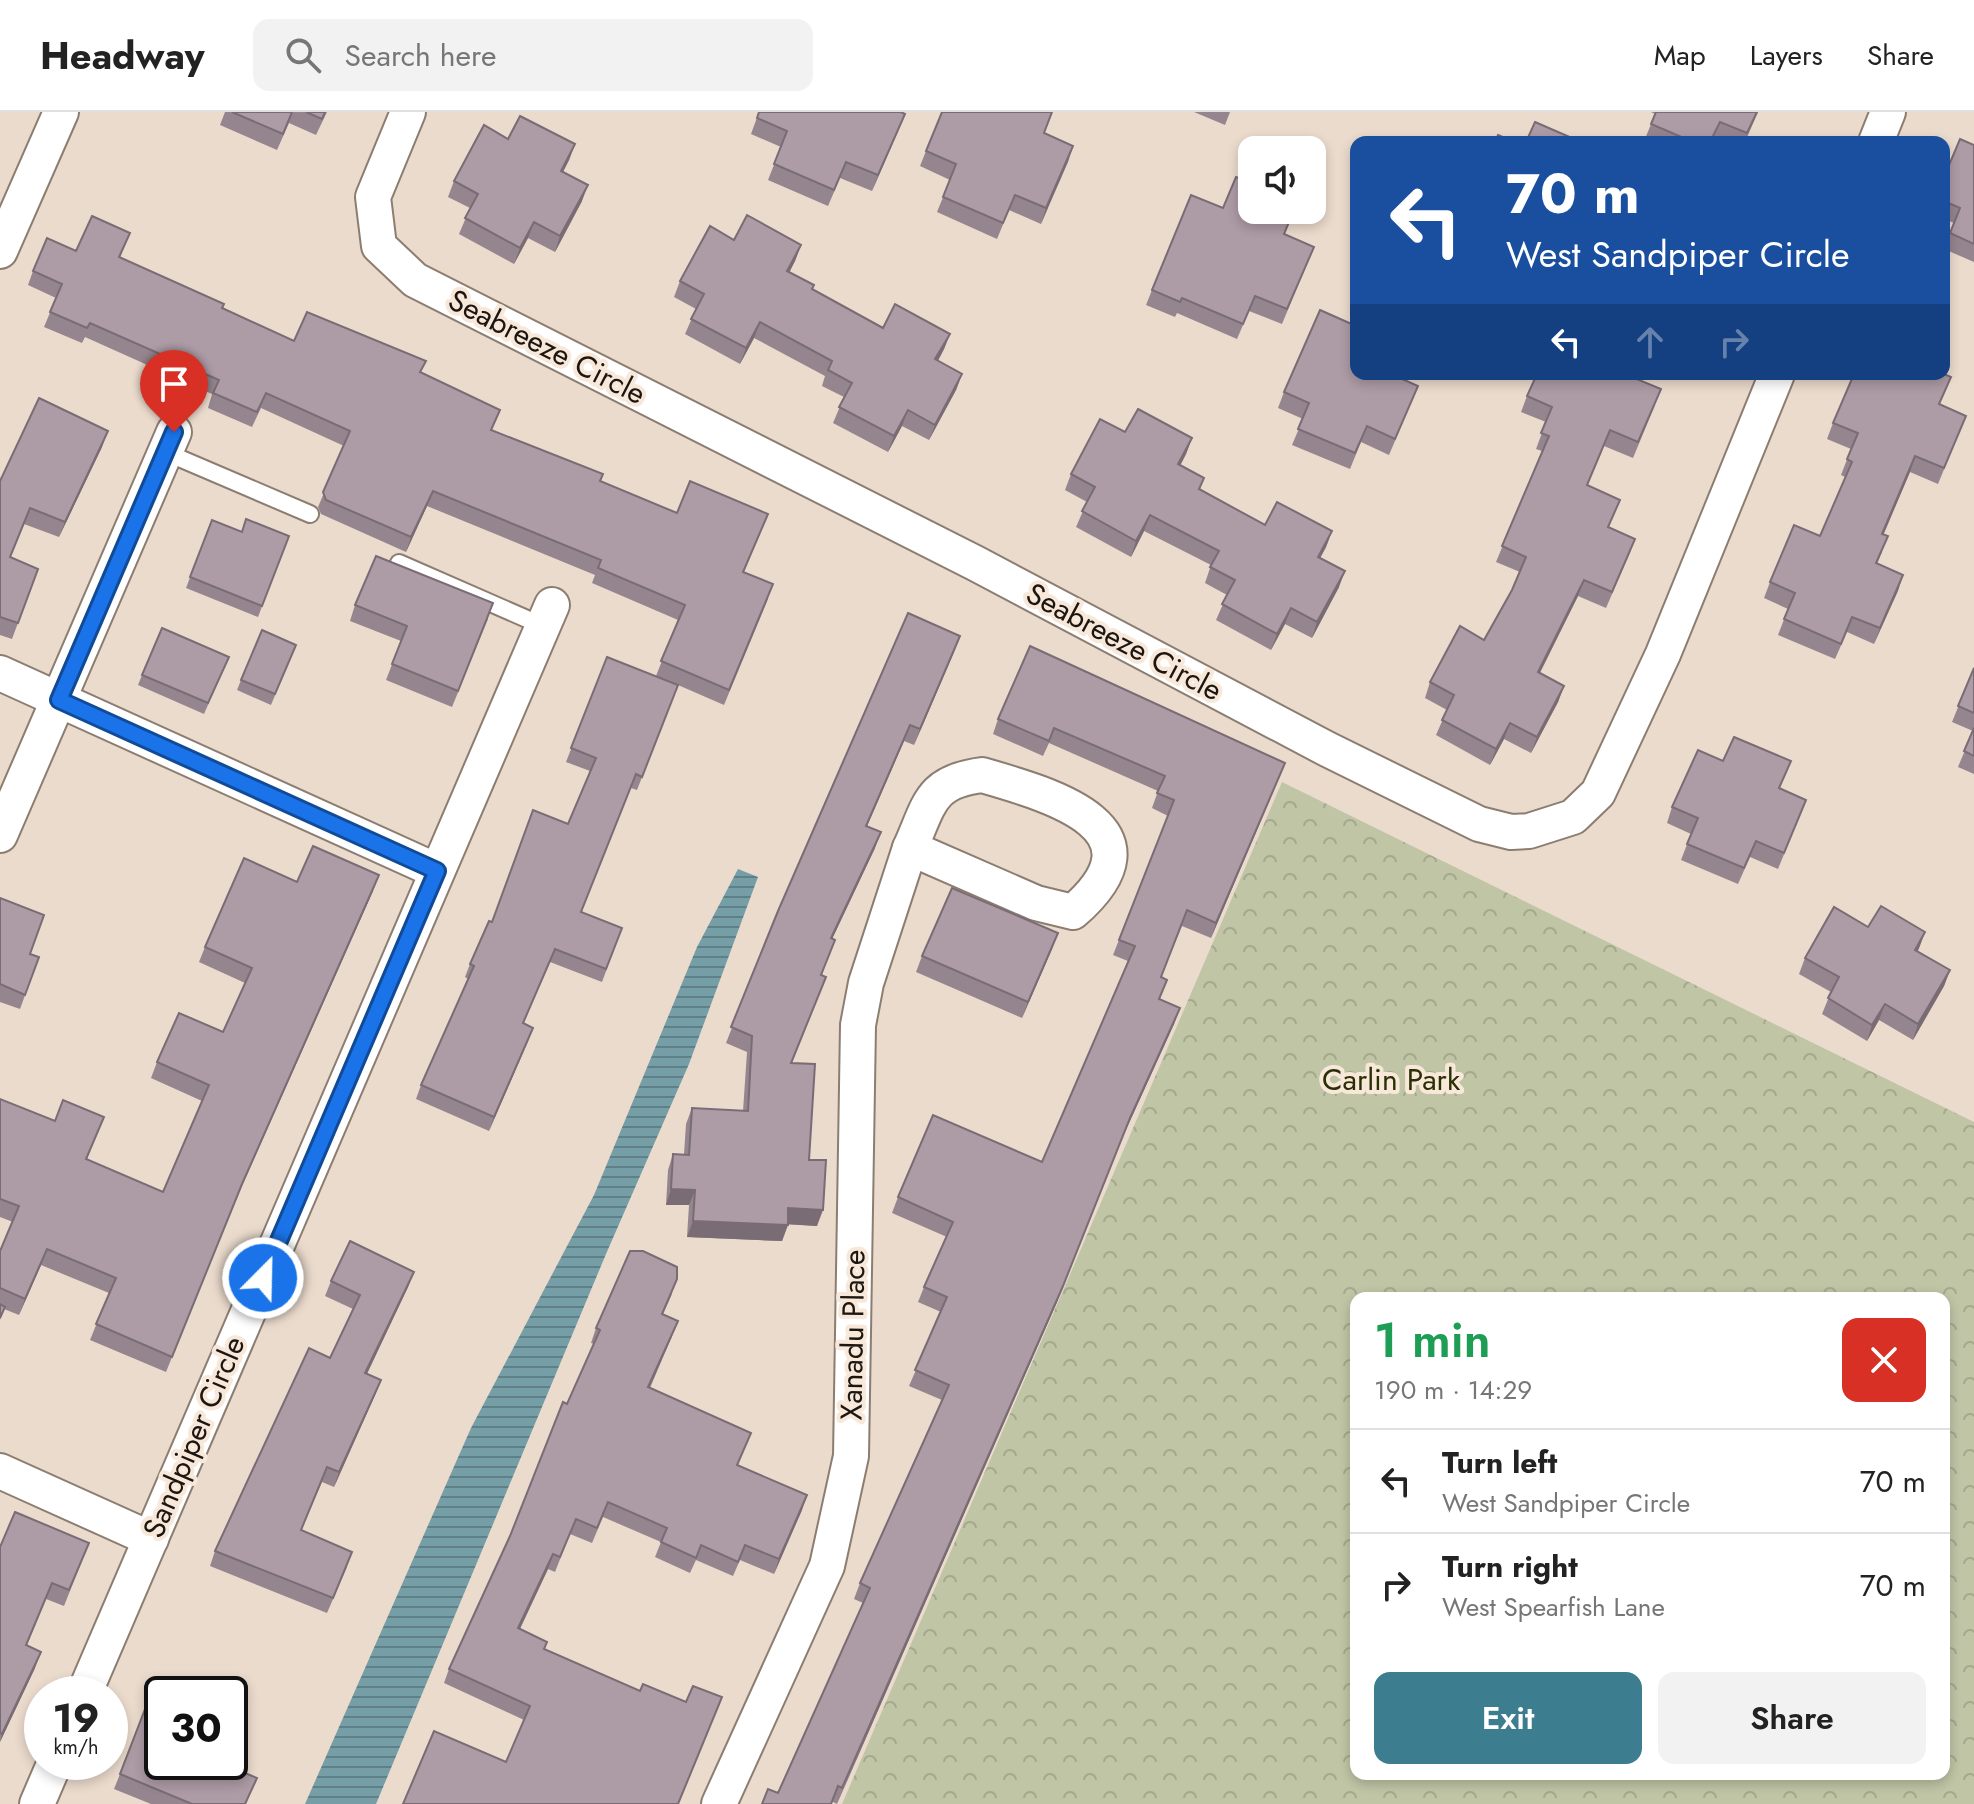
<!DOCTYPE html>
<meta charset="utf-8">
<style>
body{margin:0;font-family:Jost,sans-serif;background:#f2f2f2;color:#222;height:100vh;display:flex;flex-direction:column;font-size:30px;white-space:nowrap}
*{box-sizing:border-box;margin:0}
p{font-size:26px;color:#767676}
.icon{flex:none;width:44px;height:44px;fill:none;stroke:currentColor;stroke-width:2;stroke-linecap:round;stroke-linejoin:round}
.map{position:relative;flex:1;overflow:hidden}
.details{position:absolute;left:1350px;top:1180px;width:600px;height:488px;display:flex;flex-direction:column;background:#fff;border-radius:16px;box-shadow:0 4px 12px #0003}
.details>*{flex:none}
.guide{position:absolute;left:1350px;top:24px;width:600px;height:244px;border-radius:16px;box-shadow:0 4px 12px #0003;background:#1a4fa0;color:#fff;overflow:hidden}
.tools{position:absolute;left:1238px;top:24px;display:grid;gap:16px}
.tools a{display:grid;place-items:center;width:88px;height:88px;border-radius:16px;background:#fff;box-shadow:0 4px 12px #0003;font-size:40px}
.speed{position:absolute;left:24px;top:1564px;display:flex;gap:16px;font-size:40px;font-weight:700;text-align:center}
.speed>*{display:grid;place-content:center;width:104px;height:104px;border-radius:50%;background:#fff;box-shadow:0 4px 12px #0003;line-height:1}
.speed small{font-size:20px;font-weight:400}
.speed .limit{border:4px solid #111;border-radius:12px;background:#fff;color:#111}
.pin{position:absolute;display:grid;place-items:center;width:68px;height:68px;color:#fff;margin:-82px -34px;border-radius:50% 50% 50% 0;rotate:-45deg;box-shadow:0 0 8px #0007}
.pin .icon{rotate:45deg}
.me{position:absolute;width:88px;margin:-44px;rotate:23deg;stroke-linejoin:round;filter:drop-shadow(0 0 6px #0008)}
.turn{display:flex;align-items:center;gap:28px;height:168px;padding:0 24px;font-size:36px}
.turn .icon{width:104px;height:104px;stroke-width:2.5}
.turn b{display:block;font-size:56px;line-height:68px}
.lanes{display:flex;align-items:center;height:76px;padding:0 24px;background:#0003;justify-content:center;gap:40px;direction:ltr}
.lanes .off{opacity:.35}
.round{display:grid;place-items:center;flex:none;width:84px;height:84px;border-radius:16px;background:#f2f2f2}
.head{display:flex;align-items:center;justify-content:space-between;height:136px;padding:0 24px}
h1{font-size:48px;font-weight:600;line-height:60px;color:#1e9e55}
.primary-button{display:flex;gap:16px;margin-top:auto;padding:16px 24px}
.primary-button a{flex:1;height:92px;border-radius:16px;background:#3d7d90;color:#fff;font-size:32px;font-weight:600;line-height:92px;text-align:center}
.primary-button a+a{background:#f2f2f2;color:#222}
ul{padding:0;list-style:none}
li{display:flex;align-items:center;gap:24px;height:104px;padding:0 24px;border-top:2px solid #e0e0e0}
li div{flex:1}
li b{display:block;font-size:30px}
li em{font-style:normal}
header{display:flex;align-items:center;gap:48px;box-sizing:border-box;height:112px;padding:0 40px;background:#fff;border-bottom:2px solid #e0e0e0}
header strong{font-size:38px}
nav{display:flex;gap:44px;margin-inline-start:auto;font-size:28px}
.search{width:560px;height:72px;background:#f2f2f2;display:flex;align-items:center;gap:20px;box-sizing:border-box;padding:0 28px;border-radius:16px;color:#767676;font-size:30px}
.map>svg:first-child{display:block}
.park{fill:url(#park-crowns);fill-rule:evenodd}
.water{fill:url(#water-rules)}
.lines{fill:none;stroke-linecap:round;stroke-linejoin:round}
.lane-casing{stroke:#8c7d71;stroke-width:20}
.street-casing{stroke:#8c7d71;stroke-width:38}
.lane{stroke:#fff;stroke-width:16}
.street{stroke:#fff;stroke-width:34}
.wall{fill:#95858e}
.shaded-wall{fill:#796c74}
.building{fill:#ad9ba5;stroke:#796c74;stroke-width:2}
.route-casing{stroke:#114b97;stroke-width:20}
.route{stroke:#1a73e8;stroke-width:14}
.labels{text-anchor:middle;stroke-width:8;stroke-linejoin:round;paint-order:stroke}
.street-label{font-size:30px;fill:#1c1611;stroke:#f8e8da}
.park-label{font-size:30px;fill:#2a2f05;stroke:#f8e8da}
</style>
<header>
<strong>Headway</strong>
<div class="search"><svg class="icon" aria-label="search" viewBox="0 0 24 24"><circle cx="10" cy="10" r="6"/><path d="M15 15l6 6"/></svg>Search here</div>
<nav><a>Map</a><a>Layers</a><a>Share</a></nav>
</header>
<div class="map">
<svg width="1974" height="1692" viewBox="0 0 1974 1692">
<defs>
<pattern id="park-crowns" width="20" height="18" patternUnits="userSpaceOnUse" patternTransform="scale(2)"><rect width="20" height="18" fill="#bfc5a5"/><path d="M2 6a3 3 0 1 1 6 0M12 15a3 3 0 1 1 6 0" fill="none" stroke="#a4a88d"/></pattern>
<pattern id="water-rules" width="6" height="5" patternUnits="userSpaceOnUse" patternTransform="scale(2)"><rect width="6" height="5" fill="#769ea7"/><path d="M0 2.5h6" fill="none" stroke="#608087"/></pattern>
</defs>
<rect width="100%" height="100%" fill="#ebdbcd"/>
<path class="park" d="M1282,670L1974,1010V1692H842ZM1356,1186H1944V1662H1356Z"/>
<path class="water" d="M738,757L758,765L689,952L606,1142L376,1692H305L471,1316L594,1083L697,835Z"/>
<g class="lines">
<g class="lane-casing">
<g id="lane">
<path d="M165,340L310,402"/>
<path d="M399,451L543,514"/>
</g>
</g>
<g class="street-casing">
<g id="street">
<path d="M408,0L373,85L379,134L415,168L975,451L1327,637L1479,712L1511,720L1529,719L1573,705L1598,681L1663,542L1777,262"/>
<path d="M1876,30L1888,0"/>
<path d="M0,139L61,0"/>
<path d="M0,561L437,759"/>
<path d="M982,663C1051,683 1170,716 1073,800L1036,791L910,736C930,692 929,670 982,663Z"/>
<path d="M0,723L174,320"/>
<path d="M0,1359L151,1427"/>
<path d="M84,1582L552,493"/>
<path d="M37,1692L55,1650"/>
<path d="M719,1692L827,1454L851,1344L858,913L866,871L910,736"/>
</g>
</g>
<use href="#lane" class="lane"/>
<use href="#street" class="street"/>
</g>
<g class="wall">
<path d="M225,0H327L316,23L289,11L277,38L220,13Z"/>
<path d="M759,0L905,2L872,79L840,66L828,94L768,68L781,35L751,22Z"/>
<path d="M1194,0H1230L1225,13Z"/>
<path d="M1651,0H1758L1745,30H1724L1714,26L1712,30H1651L1645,27L1655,2Z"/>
<path d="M1044,21L1073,34L1041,112L1009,98L997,127L937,100L950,68L920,54L926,39Z"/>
<path d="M508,27L575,32L569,48L563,60L582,89L555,140L528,126L514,152L459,122L470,96L448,85L454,69Z"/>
<path d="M1974,33V150L1944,137L1954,111L1944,107V65Z"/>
<path d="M130,121L120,146L223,196L294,229L421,261L492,318L600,369L677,401L768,402L744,460L768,487L724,593L678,573L637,678L631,676L581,800L622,816L602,870L550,850L523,911L528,929L489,1019L416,987L421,973L468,867L465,865L470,852L492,810L568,712L590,659L566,650L607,545L656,564L678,508L592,471L595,463L427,394L406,440L321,402L318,395L344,334L261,296L252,315L208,296L212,282L85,225L82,231L44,215L56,186L28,173L33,159L76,139Z"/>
<path d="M1284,123L1314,135L1282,212L1249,199L1237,227L1177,201L1175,205L1146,193L1152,178Z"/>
<path d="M734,128L801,133L795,149L789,160L812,177L883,216L950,222L944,237L938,249L962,262L956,278L929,328L902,314L888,340L833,311L844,285L822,274L825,264L754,226L740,252L685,222L696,197L674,185L680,169Z"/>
<path d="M1634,266L1655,293L1633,346L1604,334L1587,374L1609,416L1635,427L1629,443L1606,496L1578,484L1540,561L1564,574L1558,590L1531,641L1504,627L1490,653L1436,623L1447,598L1425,586L1430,570L1484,528L1512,478L1520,460L1496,450L1542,339L1536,337L1546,310L1521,300L1527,284Z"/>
<path d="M1284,280L1412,289L1389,343L1361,330L1350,357L1292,333L1303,307L1278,296Z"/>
<path d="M1940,292L1966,304L1938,372L1910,360L1883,422L1882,440L1877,452L1903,463L1874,532L1847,520L1835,547L1778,523L1788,497L1764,486L1770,470L1820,424L1845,365L1841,363L1851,337L1827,327L1833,311Z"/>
<path d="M1125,320L1192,326L1186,342L1180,353L1204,366L1200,377L1265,413L1332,419L1326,435L1320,446L1339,475L1312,526L1285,512L1271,538L1216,508L1227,483L1205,471L1211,453L1144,419L1131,445L1076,415L1087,390L1065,378L1071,362Z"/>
<path d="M102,335L59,425L24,412L10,445L38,457L12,527L0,523V369Z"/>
<path d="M212,408L242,420L289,424L258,505L186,476Z"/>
<path d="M355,493L488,507L452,595L386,568L401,529L350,509Z"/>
<path d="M296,533L271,593L237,578L241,568Z"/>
<path d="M954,540L914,633L904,629L867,714L875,736L832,827L822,863L826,865L792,951L809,1048L817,1114L788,1112L782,1129L687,1125L689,1093H666L668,1058L673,1042H684L686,1012L692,996L743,999L747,940L726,931L778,799Z"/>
<path d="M229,545L204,602L138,573L142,563Z"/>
<path d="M1974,556V662L1958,655L1973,619L1952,610Z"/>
<path d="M998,607L1285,651L1211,826L1182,814L1161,865L1160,888L1180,896L1174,912L1124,1022L1057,1190L837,1692L833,1690L778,1681L863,1491L854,1487L860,1471L942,1288L909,1274L941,1200L918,1190L924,1175L947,1125L892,1101L898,1085L1042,1050L1128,849L1113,843L1168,704L1152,696L1158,679L1049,631L1043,644L993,622Z"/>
<path d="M1780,677L1806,688L1778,757L1750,745L1738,772L1681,748L1691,722L1667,711L1672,695Z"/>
<path d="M297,770L373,779L236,1087L166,1260L90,1228L109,1181L41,1153L19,1203L4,1197L0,1208V1139L13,1110L0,1105V987L55,1009L104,1005L87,1047L163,1080L202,989L151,966L157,950L223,920L245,871L199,850L205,835Z"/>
<path d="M0,786L30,842L39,845L20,897L0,890Z"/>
<path d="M1868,815L1925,820L1918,839L1950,858L1944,874L1913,928L1879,908L1867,929L1822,902L1831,880L1799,862L1805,846Z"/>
<path d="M1052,837L1022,906L916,860L922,844Z"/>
<path d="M414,1160L408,1175L367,1262L381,1268L375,1283L334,1375L322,1370L301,1418L347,1455L327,1501L210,1454L215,1439L330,1246L353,1197L325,1184L331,1169Z"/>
<path d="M672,1182L663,1202L672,1224L650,1276L751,1321L738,1353L802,1398L774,1462L740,1448L733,1464L696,1448L690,1461L655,1445L661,1430L603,1405L592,1431L570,1422L555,1460L548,1457L520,1517L545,1537L640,1579L686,1590L722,1585L506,1650L524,1608L444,1571L449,1557L510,1424L594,1232L591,1231L596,1216Z"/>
<path d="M89,1431L64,1494L46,1487L27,1533L35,1556L0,1630V1435Z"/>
<path d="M162,1650L257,1666L246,1692H151L114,1677L120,1662Z"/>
</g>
<g class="shaded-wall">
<path d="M905,2L899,17L872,79L878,63Z"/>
<path d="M575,32L569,48L555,75L561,59Z"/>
<path d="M1073,34L1068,50L1041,112L1046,96Z"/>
<path d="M588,73L582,89L555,140L560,124Z"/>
<path d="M534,110L528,126L514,152L520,136Z"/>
<path d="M801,133L795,149L782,175L787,159Z"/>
<path d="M760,210L754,226L740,252L746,236Z"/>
<path d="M950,222L944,237L930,263L935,247Z"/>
<path d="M962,262L956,278L929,328L935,313Z"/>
<path d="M908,298L902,314L888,340L894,324Z"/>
<path d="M108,319L102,335L59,425L65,410Z"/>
<path d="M1192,326L1186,342L1173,368L1178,352Z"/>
<path d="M1915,344L1910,360L1877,438L1882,422Z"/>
<path d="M433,379L427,394L406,440L411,425Z"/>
<path d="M1150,403L1144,419L1131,445L1136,429Z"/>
<path d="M1332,419L1326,435L1312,461L1318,445Z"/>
<path d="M1345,459L1339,475L1312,526L1317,510Z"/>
<path d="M1903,463L1898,479L1874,532L1880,516Z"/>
<path d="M1584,468L1578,484L1532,576L1538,560Z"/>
<path d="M1291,496L1285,512L1271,538L1277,522Z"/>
<path d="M960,524L954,540L914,633L920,617Z"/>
<path d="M1564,574L1558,590L1531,641L1537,625Z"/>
<path d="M1510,611L1504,627L1490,653L1496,637Z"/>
<path d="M910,613L904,629L860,730L866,714Z"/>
<path d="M1285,651L1279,666L1211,826L1216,811Z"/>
<path d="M881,720L875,736L825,842L831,826Z"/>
<path d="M379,763L373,779L236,1087L166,1260L242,1072Z"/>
<path d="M1925,820L1919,836L1909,854L1915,838Z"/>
<path d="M1058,821L1052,837L1022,906L1028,890Z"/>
<path d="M555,837L550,850L518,924L523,911Z"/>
<path d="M1950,858L1944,874L1913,928L1918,912Z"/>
<path d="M1885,892L1879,908L1867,929L1872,913Z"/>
<path d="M1180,896L1174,912L1124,1022L1057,1190L837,1692L1130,1006Z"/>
<path d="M533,916L528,929L489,1019L494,1005Z"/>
<path d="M671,1077L695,1078L689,1093H666Z"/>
<path d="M788,1096L823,1098L817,1114L783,1112Z"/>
<path d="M693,1109L788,1113L782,1129L687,1125Z"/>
<path d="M47,1137L41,1153L19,1203L25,1187Z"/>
<path d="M414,1160L408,1175L360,1276L365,1261Z"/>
<path d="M678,1209L672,1224L643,1290L648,1275Z"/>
<path d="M381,1268L375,1283L334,1375L339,1360Z"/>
<path d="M807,1383L802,1398L774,1462L779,1447Z"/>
<path d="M553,1442L548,1457L513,1531L518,1516Z"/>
<path d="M41,1540L35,1556L0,1630L2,1622Z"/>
</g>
<g class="building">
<path d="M232,0H292L283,22Z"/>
<path d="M306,0H325L322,7Z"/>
<path d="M759,0H901L905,2L878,63L846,50L834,78L774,52L787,19L757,6Z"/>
<path d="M942,0H1052L1044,21L1073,34L1046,96L1015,83L1003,111L943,85L956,52L926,39Z"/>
<path d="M1656,0H1757L1747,21L1720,10L1710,30H1693L1651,12Z"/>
<path d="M520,4L575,32L561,59L588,73L560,124L534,110L520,136L465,106L478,82L454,69L484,13L508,27Z"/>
<path d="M1535,10L1581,30H1526Z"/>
<path d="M1498,23L1514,30H1495Z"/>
<path d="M1960,27L1974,33V132L1950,121L1960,96L1944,89V65Z"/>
<path d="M1236,65L1252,72V98H1294L1284,122L1314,135L1287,197L1255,184L1243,212L1182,186L1180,190L1152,178L1191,83L1223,96Z"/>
<path d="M747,103L801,133L787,159L814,173L812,177L883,216L895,192L950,222L935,247L962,262L935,313L908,298L894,324L839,295L852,271L828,258L832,249L760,210L746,236L691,207L704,182L680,169L710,114L734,128Z"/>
<path d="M92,104L130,121L119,145L224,192L222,196L294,229L307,200L426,249L420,260L500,298L491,318L603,362L600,369L677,401L690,369L768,402L743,460L773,472L729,578L661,549L685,493L598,456L601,448L433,379L411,425L326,388L323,380L350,319L266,281L257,300L213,281L219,268L90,211L87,216L50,200L62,172L33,159L47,126L76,139Z"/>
<path d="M1320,198L1356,214V262H1391L1418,274L1395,327L1367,314L1355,341L1298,317L1309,291L1284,280Z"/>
<path d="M1537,262H1635L1634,266L1661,277L1638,330L1610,318L1587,373L1620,388L1608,415L1635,427L1612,480L1584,468L1538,560L1564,574L1537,625L1510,611L1496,637L1442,608L1454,583L1430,570L1460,514L1484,528L1512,478L1526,445L1502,434L1549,324L1541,321L1552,295L1527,284Z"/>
<path d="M1854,262H1877L1884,265L1885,262H1944L1951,265L1939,292L1966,304L1944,356L1915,344L1882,422L1888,424L1876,451L1903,463L1880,516L1852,505L1841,532L1784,507L1795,481L1770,470L1794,413L1820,424L1852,350L1847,347L1858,321L1833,311Z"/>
<path d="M39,286L108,319L65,410L30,396L10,445L38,457L18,511L0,505V369Z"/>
<path d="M1138,297L1192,326L1178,352L1204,366L1199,377L1265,413L1277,390L1332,419L1318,445L1345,459L1317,510L1291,496L1277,522L1222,492L1235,468L1210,455L1219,439L1150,403L1136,429L1082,399L1095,375L1071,362L1100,307L1125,320Z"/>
<path d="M246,407L289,424L262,494L190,465L212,408L242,420Z"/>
<path d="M376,444L493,491L458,579L392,552L407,514L355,493Z"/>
<path d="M908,501L960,524L920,617L910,613L866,714L881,720L831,826L835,828L821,863L826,865L791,951L815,952L809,1048H826L823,1098L788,1096V1113L693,1109L695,1078L671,1077L673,1042L689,1043L692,996L748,999L752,924L731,915L778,799Z"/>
<path d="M162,516L229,545L208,591L142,563Z"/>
<path d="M262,518L296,533L275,582L241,568Z"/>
<path d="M1030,534L1285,651L1216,811L1187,798L1161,865L1167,868L1159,887L1180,896L1130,1006L1063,1174L842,1676L838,1674L831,1692H762L768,1677L778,1681L870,1476L860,1471L949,1273L915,1258L947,1185L924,1175L953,1110L898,1085L933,1003L1042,1050L1135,834L1119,828L1174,688L1157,681L1165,664L1054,616L1049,629L998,607Z"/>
<path d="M607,545L678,573L642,665L636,662L581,800L622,816L606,857L555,837L523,911L533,916L494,1005L421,973L474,854L470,852L489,809L492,810L533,698L568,712L596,646L571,636Z"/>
<path d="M1974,556V601L1958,594Z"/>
<path d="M1974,616V644L1964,639Z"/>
<path d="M1734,625L1791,649L1779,676L1806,688L1784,741L1756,729L1744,756L1687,732L1698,706L1672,695L1698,638L1723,649Z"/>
<path d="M313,734L379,763L242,1072L172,1245L96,1212L116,1166L47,1137L25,1187L0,1176V1139L19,1094L0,1087V987L55,1009L63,988L104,1005L86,1047L163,1080L209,973L157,950L179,901L223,920L252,856L205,835L244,746L297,770Z"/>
<path d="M952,776L1058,821L1028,890L922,844Z"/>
<path d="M0,786L44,803L30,842L39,845L25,883L0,872Z"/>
<path d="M1881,794L1925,820L1915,838L1950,858L1918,912L1885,892L1872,913L1828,886L1839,865L1805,846L1834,795L1868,815Z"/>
<path d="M350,1129L414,1160L365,1261L381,1268L339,1360L327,1355L301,1418L352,1440L333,1486L215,1439L309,1236L330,1246L360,1183L331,1169Z"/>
<path d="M630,1139H643L677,1155V1167L662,1202L678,1209L648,1275L751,1321L737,1353L807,1383L779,1447L745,1433L738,1450L701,1433L696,1446L661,1430L667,1416L608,1390L597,1416L576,1407L560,1445L553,1442L518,1516L547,1530L544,1537L640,1579L643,1572L686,1590L693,1574L722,1585L678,1692H403L434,1619L506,1650L530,1594L449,1557L510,1424L563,1290L567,1292L600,1218L596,1216Z"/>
<path d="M0,1192L5,1195L0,1206Z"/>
<path d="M15,1400L89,1431L69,1478L52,1471L26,1533L41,1540L2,1622L0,1621V1435Z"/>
<path d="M152,1579L162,1583V1650H219L257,1666L245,1692H192L120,1662Z"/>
</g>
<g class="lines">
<g class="route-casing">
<path id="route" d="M174,320L59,588L437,759L263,1166"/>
</g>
<use href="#route" class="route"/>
</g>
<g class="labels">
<g class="street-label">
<text transform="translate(547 235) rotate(27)" y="10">Seabreeze Circle</text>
<text transform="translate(1124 530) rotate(28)" y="10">Seabreeze Circle</text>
<text transform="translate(853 1223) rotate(-89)" y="10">Xanadu Place</text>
<text transform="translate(194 1325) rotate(-67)" y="10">Sandpiper Circle</text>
</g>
<g class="park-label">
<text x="1391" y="978">Carlin Park</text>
</g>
</g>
</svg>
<div class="tools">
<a><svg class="icon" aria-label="sound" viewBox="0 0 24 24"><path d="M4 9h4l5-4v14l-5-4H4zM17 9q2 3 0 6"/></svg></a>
</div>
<div class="speed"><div>19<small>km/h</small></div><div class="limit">30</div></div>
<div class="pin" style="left:174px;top:320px;background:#d93025"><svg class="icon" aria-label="arrive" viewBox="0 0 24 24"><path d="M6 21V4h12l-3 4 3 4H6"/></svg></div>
<svg class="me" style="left:263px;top:1166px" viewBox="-20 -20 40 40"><circle r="17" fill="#1a73e8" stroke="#fff" stroke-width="3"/><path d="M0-11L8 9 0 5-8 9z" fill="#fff"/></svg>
<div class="guide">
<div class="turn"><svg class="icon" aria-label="left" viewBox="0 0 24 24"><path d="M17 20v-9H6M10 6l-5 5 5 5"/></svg><div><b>70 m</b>West Sandpiper Circle</div></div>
<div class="lanes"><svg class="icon" aria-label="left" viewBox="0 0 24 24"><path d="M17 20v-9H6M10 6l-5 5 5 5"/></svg><svg class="icon off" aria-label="ahead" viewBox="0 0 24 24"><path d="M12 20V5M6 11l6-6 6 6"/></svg><svg class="icon off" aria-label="right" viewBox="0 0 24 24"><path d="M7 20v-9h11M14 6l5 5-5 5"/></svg></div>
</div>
<section class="details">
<div class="head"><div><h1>1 min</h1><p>190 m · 14:29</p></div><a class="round" style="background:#d93025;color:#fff"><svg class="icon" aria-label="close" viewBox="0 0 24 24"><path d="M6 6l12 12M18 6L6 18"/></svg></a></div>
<ul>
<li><svg class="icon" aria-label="left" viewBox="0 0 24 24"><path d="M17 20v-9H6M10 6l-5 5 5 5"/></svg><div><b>Turn left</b><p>West Sandpiper Circle</p></div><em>70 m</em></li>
<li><svg class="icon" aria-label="right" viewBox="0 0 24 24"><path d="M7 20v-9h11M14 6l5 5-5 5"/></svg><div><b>Turn right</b><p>West Spearfish Lane</p></div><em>70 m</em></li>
</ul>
<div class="primary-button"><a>Exit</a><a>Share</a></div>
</section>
</div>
